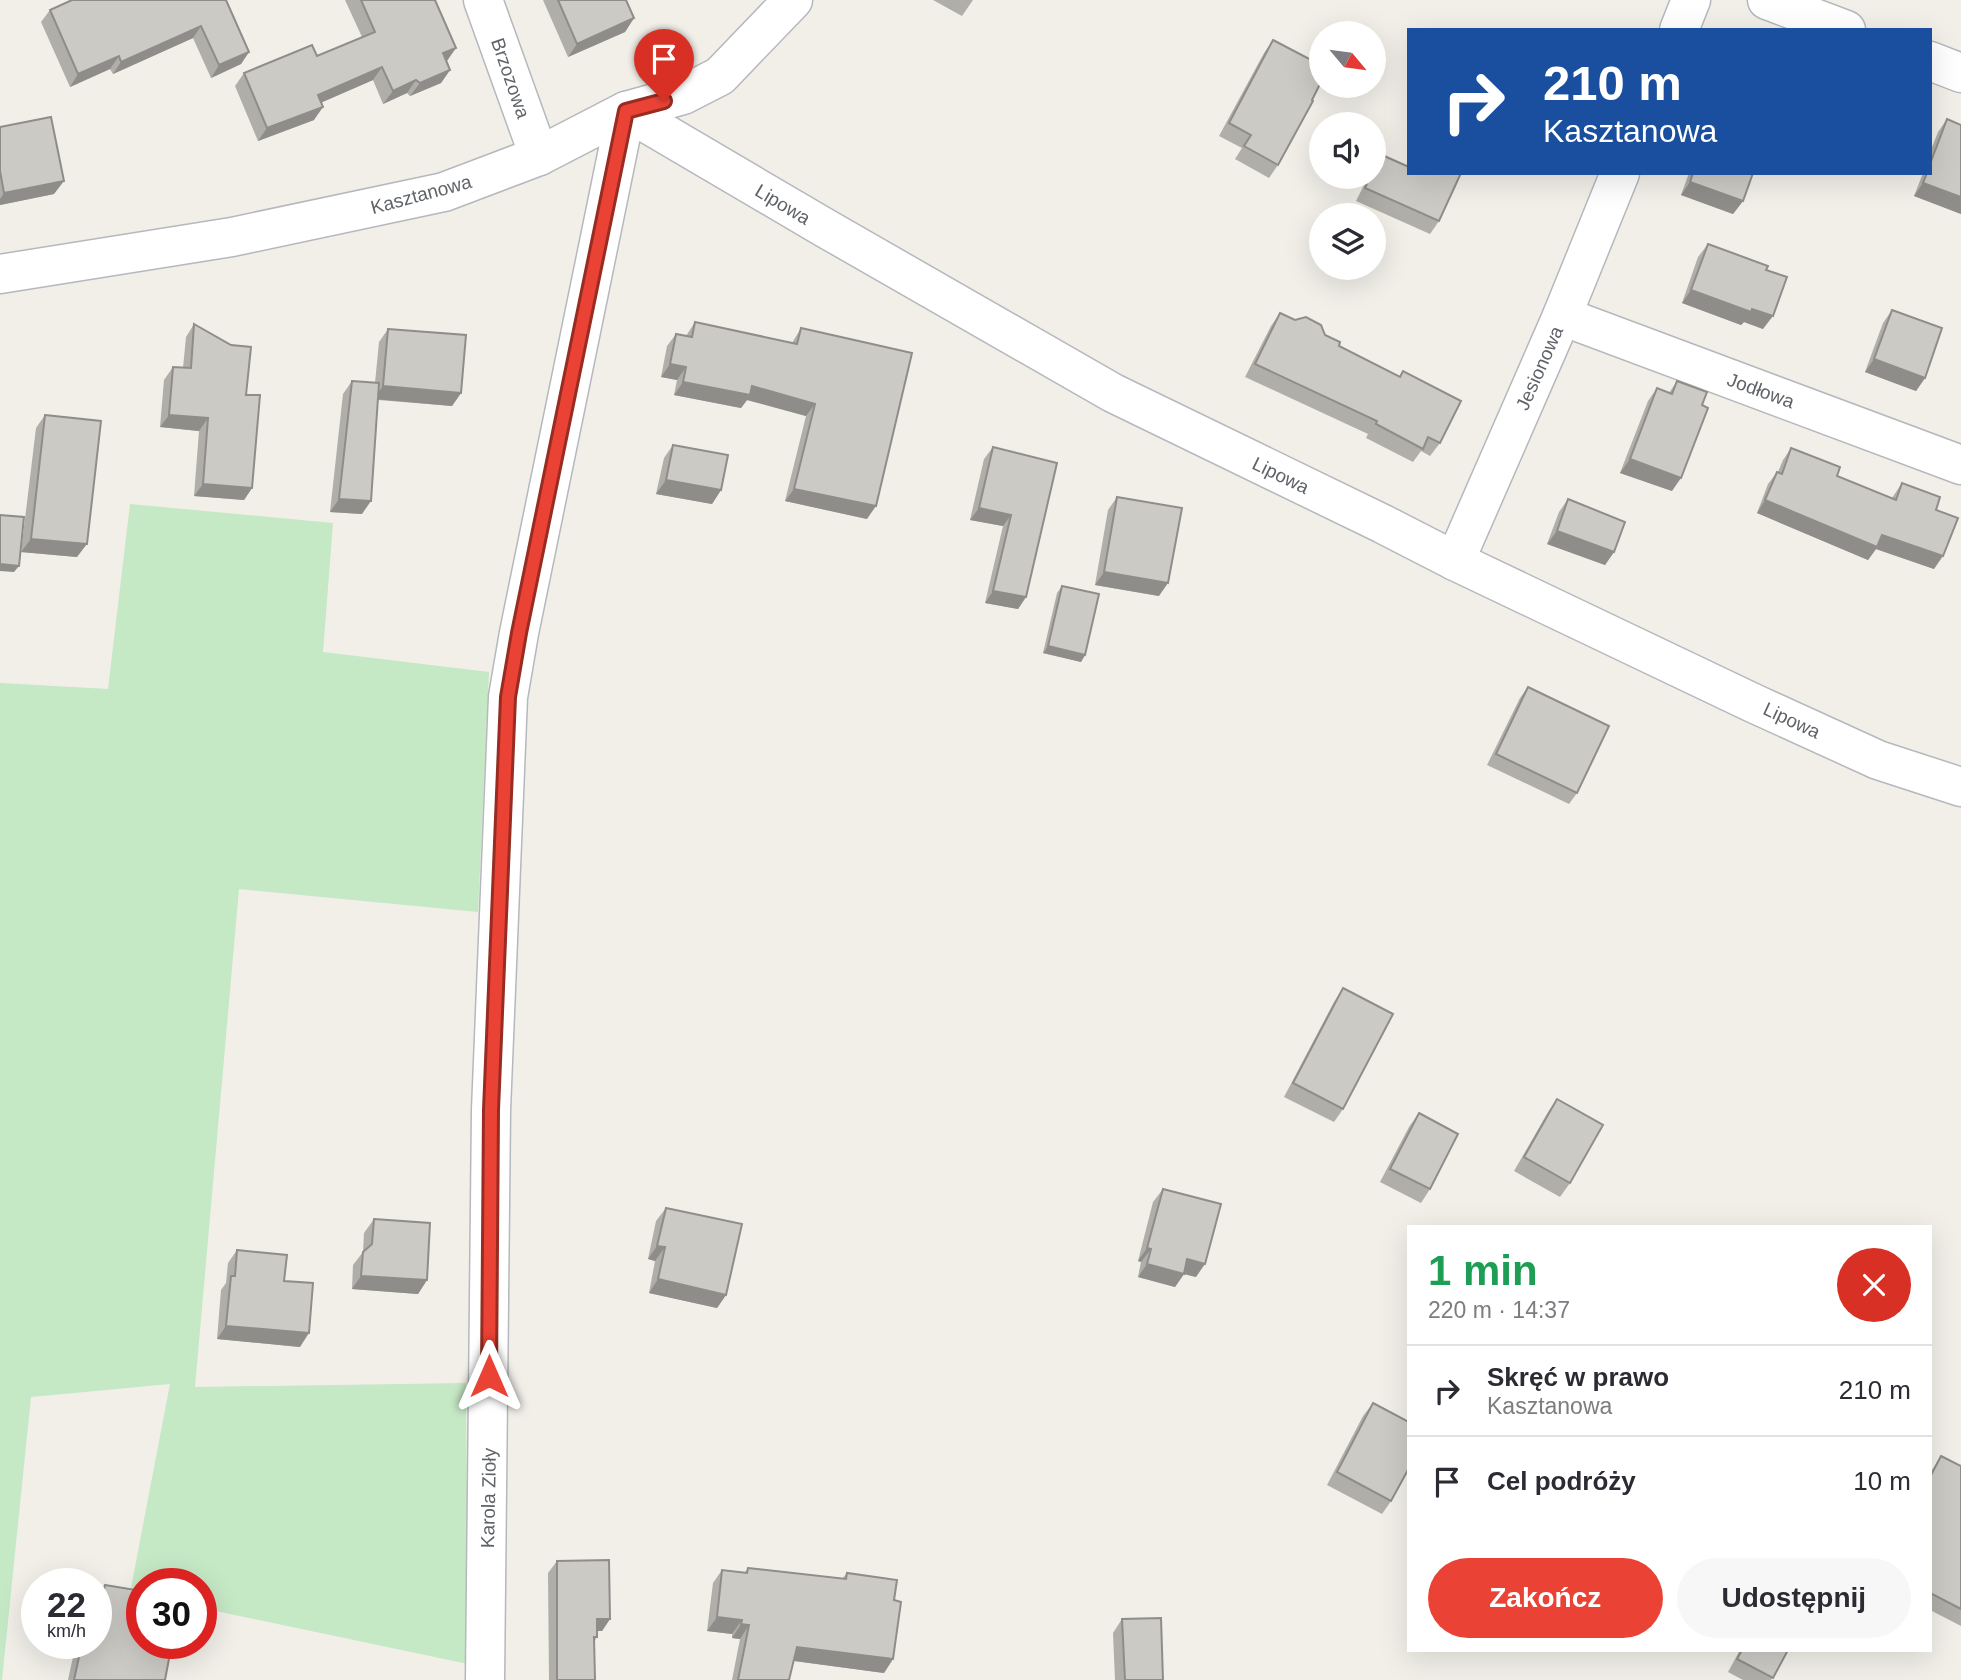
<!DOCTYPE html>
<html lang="pl">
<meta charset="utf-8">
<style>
body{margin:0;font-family:Helvetica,sans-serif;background:#f7f7f7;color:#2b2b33;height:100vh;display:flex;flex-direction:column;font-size:26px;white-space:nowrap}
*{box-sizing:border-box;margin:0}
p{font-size:23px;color:#7c7c81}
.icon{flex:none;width:38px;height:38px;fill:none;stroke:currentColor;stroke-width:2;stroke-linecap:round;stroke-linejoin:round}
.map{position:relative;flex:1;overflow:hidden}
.side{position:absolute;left:1407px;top:1225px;width:525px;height:427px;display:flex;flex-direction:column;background:#fff;border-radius:0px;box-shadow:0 7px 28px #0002}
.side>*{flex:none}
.banner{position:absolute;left:1407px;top:28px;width:525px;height:147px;border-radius:0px;box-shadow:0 7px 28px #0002;background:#1a4fa0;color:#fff;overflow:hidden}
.needle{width:46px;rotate:119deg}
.fabs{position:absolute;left:1309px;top:21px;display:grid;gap:14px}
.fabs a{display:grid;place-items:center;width:77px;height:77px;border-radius:50%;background:#fff;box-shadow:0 7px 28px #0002;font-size:35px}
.speed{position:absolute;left:21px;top:1568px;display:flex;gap:14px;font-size:35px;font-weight:700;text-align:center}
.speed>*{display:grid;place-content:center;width:91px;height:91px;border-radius:50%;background:#fff;box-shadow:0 7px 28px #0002;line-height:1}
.speed small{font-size:18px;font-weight:400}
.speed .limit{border:10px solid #d22;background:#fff;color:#111}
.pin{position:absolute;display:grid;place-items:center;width:60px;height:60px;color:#fff;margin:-72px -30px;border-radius:50% 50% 50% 0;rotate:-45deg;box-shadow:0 0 7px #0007}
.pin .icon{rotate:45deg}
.me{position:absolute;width:77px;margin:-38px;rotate:0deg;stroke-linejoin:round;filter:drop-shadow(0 0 5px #0008)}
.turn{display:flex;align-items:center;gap:24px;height:147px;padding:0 21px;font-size:32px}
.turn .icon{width:91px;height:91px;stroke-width:2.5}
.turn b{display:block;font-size:49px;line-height:60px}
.round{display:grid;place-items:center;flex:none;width:74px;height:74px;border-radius:37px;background:#f7f7f7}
.head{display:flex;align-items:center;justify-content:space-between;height:119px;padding:0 21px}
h1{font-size:42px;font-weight:600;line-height:52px;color:#1e9e55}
.button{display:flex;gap:14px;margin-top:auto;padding:14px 21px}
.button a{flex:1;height:80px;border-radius:42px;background:#ea4335;color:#fff;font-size:28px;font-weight:600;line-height:80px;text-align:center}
.button a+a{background:#f7f7f7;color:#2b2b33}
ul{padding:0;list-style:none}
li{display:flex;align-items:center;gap:21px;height:91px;padding:0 21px;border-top:2px solid #e1e1e2}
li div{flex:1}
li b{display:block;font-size:26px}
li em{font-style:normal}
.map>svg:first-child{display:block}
.green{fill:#c5e8c5}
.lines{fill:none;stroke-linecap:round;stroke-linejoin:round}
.minor-casing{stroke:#b5b8bc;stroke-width:41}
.minor{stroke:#fff;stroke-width:38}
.wall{fill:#afaea9}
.shaded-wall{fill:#8f8d8a}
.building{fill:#cccac5;stroke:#8f8d8a;stroke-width:2}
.route-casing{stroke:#982c22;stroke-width:18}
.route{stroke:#ea4335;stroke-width:12}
.labels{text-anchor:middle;stroke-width:5;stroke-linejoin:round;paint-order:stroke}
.street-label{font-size:19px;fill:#5f6368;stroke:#fff}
</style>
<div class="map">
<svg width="1961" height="1680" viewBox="0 0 1961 1680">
<rect width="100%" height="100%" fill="#f1efe8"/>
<path class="green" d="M130,504L333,523L323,652L489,672L478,912L239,889L195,1387L466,1383L468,1664L201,1608V1584H142V1595L130,1593L170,1384L31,1397L2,1680H0V683L108,689Z"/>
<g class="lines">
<g class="minor-casing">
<g id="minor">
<path d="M483,0L539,156"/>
<path d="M1767,0L1846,30"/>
<path d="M1679,30L1691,0"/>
<path d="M1930,61L1961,73"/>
<path d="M0,274L232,237L444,192L539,156L626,111L683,95L720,76L793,0"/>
<path d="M1562,316L1961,465"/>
<path d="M1455,561L1562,316L1620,173"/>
<path d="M485,1680L491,1110L508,697L519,633L626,111L825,228L1113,393L1383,524L1455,561L1753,703L1878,760L1961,787"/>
</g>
</g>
<use href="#minor" class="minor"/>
</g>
<g class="wall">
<path d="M226,0L249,52L241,64L211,78L193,38L113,74L110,69L70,87L41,22L50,10Z"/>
<path d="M345,0H435L446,61L450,70L441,83L410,96L407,93L383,104L373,80L322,102L314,120L258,141L235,86L244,73L317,56L362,37Z"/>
<path d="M543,0H626L634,18L625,32L568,57Z"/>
<path d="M933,0H973L962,16Z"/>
<path d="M1273,40L1278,165L1269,178L1235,159L1242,148L1219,136L1264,53Z"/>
<path d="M1947,119L1961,214L1914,196L1923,173H1930V152L1938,132Z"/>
<path d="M0,127L54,194L0,205Z"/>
<path d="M1382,155L1408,167L1409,166V173L1439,221L1430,234L1356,201L1368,177H1374V166Z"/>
<path d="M1689,173H1753L1743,201L1733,214L1681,195Z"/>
<path d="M1708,244L1766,270L1763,329L1744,322L1741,325L1682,303L1698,257Z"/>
<path d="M1892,310L1925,378L1916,391L1865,372L1883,323Z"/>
<path d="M1280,313L1339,346L1400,377L1403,371L1440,443L1430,456L1421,451L1413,462L1366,438L1368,434L1245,377L1271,326Z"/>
<path d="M695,322L792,343L801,328L867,519L785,501L806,416L747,400L741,408L674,395L677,380L661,377L667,346L676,334L686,336Z"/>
<path d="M194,324L246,395L252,488L244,500L194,496L199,431L160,427L164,380L173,367L183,368L186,337Z"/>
<path d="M388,329L461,393L452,406L378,400L362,514L330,512L343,394L352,381L375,383L379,342Z"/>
<path d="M1677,381L1672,491L1620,473L1648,401L1657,388L1669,393Z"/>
<path d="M45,415L77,557L21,552L36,428Z"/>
<path d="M673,445L721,490L712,504L656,494L664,458Z"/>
<path d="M993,447L1057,463L1026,597L1018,609L985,603L1003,526L970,520L984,459Z"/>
<path d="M1791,448L1837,476L1892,498L1902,483L1936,510L1934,569L1876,549L1868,560L1757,513L1768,484L1777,472H1778L1783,460Z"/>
<path d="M1117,497L1159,596L1095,585L1108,510Z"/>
<path d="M1568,499L1614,552L1605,565L1547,544L1559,512Z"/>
<path d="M1062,586L1085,655L1081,662L1043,653L1057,593Z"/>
<path d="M1528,687L1577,793L1569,804L1487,765L1520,698Z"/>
<path d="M1343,988V1109L1334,1122L1284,1097L1334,1002Z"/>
<path d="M1557,1099L1570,1183L1560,1197L1514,1171L1548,1112Z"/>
<path d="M1419,1113L1430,1189L1421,1203L1380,1182L1409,1127Z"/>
<path d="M1163,1189L1196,1277L1184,1274L1175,1287L1138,1277L1141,1262L1138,1261L1153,1202Z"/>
<path d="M666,1208L726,1295L717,1308L649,1293L655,1261L648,1259L656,1221Z"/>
<path d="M374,1219L427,1280L418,1294L352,1289L353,1265L363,1252L364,1233Z"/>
<path d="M237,1250L284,1281L300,1347L217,1339L221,1290L226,1283L228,1263Z"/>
<path d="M1373,1403L1391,1501L1382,1514L1327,1485L1363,1416Z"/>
<path d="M1941,1456L1961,1499V1626L1930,1610V1473Z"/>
<path d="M557,1561L610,1619L602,1631H597V1637L594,1642L595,1680H549L548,1573Z"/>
<path d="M748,1568L842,1579L847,1573L894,1600L893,1659L884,1673L794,1661L789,1680H732L740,1639L732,1638V1634L707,1631L713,1583L722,1570L745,1572Z"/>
<path d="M105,1585L165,1680H68L76,1643H96V1596Z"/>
<path d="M1122,1619L1163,1680H1115L1113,1633Z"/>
<path d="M1740,1650H1788L1771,1680H1743L1728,1672Z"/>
</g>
<g class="shaded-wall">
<path d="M634,18L625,32L568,57L577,44Z"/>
<path d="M201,26L193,38L113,74L121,62Z"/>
<path d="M456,48L447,61L443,53Z"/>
<path d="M249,52L241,64L211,78L219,65Z"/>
<path d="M119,56L110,69L70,87L78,74Z"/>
<path d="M382,67L373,80L309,108L318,95Z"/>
<path d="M450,70L441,83L410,96L420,83Z"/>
<path d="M416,80L407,93L383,104L393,91Z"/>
<path d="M323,107L314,120L258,141L267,128Z"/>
<path d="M64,181L54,194L0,205V199L4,193Z"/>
<path d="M1690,182L1743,201L1733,214L1681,195Z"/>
<path d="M1923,183L1961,197V214L1914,196Z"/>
<path d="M1691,290L1752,309L1773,316L1763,329L1744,322L1741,325L1682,303Z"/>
<path d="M1874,359L1925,378L1916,391L1865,372Z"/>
<path d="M670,364L686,367L677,380L661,377Z"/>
<path d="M683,382L752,386L815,404L806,416L747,400L741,408L674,395Z"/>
<path d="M383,386L461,393L452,406L374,399Z"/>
<path d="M169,415L208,418L199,431L160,427Z"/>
<path d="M1630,459L1681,478L1672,491L1620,473Z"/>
<path d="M666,480L721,490L712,504L656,494Z"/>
<path d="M203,484L252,488L244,500L194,496Z"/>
<path d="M794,489L876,506L867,519L785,501Z"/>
<path d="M339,499L371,501L362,514L330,512Z"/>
<path d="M1765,500L1882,535L1943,556L1934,569L1876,549L1868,560L1757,513Z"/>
<path d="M979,508L1011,515L1003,526L970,520Z"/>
<path d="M1557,531L1614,552L1605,565L1547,544Z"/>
<path d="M31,539L87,544L77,557L21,552Z"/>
<path d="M0,564L19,566L14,572L0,571Z"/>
<path d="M1104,572L1168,583L1159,596L1095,585Z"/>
<path d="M993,591L1026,597L1018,609L985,603Z"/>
<path d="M1048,646L1085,655L1081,662L1043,653Z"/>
<path d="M657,1246L665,1247L655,1261L648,1259Z"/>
<path d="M1147,1248L1151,1249L1141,1262L1138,1261Z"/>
<path d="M1187,1259L1205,1264L1196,1277L1184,1274L1175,1287L1138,1277L1147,1264Z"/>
<path d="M361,1276L427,1280L418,1294L352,1289Z"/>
<path d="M658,1279L726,1295L717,1308L649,1293Z"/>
<path d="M226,1326L309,1333L300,1347L217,1339Z"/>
<path d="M717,1617L742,1620L732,1634L707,1631Z"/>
<path d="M597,1619H610L602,1631H588Z"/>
<path d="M741,1624L749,1625L740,1639L732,1638Z"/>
<path d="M797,1647L893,1659L884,1673L787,1660Z"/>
</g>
<g class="building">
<path d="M72,0H226L249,52L219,65L201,26L121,62L119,56L78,74L50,10Z"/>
<path d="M361,0H435L456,48L443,53L450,70L420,83L416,80L393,91L382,67L318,95L323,107L267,128L244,73L312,45L317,56L375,32Z"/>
<path d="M558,0H626L634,18L577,44Z"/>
<path d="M1273,40L1321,65V82L1312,100L1313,101L1278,165L1244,146L1251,135L1229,123Z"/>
<path d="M51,117L64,181L4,193L0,171V127Z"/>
<path d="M1947,119L1961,125V197L1923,183L1927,173H1930V164Z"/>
<path d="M1382,155L1409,167V173H1461L1439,221L1365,188L1370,177H1374V170Z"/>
<path d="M1693,173H1753L1743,201L1690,182Z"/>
<path d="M1708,244L1768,266L1766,270L1787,277L1773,316L1752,309L1751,312L1691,290Z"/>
<path d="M1892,310L1942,328L1925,378L1874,359Z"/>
<path d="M1280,313L1295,320L1306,317L1321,325L1325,335L1340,342L1339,346L1400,377L1403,371L1461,401L1440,443L1428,437L1423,449L1376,424L1377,421L1255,364Z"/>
<path d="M695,322L797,344L801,328L912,353L876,506L794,489L815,404L752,386L750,395L683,382L686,367L670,364L676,334L692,337Z"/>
<path d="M194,324L231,345L251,347L246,395H260L252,488L203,484L208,418L169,415L173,367L191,368Z"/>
<path d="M388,329L466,335L461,393L383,386Z"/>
<path d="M352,381L379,383L371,501L339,499Z"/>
<path d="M1677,381L1707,392L1702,405L1708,408L1681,478L1630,459L1657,388L1672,394Z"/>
<path d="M45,415L101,421L87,544L31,539Z"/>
<path d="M673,445L728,455L721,490L666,480Z"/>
<path d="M993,447L1057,463L1026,597L993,591L1011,515L979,508Z"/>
<path d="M1791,448L1840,467L1837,476L1896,500L1902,483L1940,497L1936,510L1958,518L1943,556L1882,535L1877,547L1765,500L1777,472L1782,474Z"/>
<path d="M1117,497L1182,508L1168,583L1104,572Z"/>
<path d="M1568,499L1625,522L1614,552L1557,531Z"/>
<path d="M0,515L24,517L19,566L0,564Z"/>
<path d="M1062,586L1099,594L1085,655L1048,646Z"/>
<path d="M1528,687L1609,726L1577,793L1496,754Z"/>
<path d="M1343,988L1393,1014L1343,1109L1293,1083Z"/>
<path d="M1557,1099L1603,1125L1570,1183L1524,1157Z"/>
<path d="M1419,1113L1458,1134L1430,1189L1390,1169Z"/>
<path d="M1163,1189L1221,1204L1205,1264L1187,1259L1184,1274L1147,1264L1151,1249L1147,1248Z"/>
<path d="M666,1208L742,1224L726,1295L658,1279L665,1247L657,1246Z"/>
<path d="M374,1219L430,1223L427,1280L361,1276L363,1252L372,1244Z"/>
<path d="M237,1250L287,1255L284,1281L313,1283L309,1333L226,1326L231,1276H235Z"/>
<path d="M1373,1403L1409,1422V1468L1391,1501L1337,1472Z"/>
<path d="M1941,1456L1961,1466V1609L1930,1593V1477Z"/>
<path d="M609,1560L610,1619H597V1637H594L595,1680H557V1561Z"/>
<path d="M748,1568L846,1579L847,1573L897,1580L894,1600L901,1602L893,1659L797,1647L789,1680H738L749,1625L741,1624L742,1620L717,1617L722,1570L747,1573Z"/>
<path d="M105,1585L142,1591V1643H172L165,1680H74L82,1643H96V1602L101,1603Z"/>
<path d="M1161,1618L1163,1680H1125L1122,1619Z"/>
<path d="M1742,1650H1788L1773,1678L1737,1659Z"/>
</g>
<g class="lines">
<g class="route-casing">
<path id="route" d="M489,1376L491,1110L508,697L519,633L626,111L664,101"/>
</g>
<use href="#route" class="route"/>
</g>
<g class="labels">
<g class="street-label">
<text transform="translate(511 78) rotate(71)" y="7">Brzozowa</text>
<text transform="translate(421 194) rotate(-15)" y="7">Kasztanowa</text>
<text transform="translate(783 204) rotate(31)" y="7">Lipowa</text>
<text transform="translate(1539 368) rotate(-66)" y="7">Jesionowa</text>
<text transform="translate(1761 390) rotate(20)" y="7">Jodłowa</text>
<text transform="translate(1281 475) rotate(26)" y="7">Lipowa</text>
<text transform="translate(1792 720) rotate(25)" y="7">Lipowa</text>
<text transform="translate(488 1498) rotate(-89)" y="7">Karola Zioły</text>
</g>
</g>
</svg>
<div class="fabs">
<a><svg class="needle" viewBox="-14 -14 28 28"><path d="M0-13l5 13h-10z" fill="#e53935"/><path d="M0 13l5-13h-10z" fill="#7c7c81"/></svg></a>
<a><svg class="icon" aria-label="sound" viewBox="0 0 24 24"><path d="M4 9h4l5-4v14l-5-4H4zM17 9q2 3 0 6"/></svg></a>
<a><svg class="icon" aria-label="layers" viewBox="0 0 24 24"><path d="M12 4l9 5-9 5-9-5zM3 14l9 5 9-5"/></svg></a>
</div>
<div class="speed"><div>22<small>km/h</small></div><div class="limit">30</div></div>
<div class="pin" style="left:664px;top:101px;background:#d93025"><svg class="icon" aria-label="arrive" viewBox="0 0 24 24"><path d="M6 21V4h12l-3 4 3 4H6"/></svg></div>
<svg class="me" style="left:489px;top:1376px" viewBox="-20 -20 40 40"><path d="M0-17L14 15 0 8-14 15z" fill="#ea4335" stroke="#fff" stroke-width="4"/></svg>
<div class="banner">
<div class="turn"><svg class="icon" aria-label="right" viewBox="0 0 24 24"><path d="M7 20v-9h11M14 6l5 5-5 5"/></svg><div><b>210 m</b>Kasztanowa</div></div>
</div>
<section class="side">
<div class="head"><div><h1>1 min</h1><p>220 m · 14:37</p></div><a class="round" style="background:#d93025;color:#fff"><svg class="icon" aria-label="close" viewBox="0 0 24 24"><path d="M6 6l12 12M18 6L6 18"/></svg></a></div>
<ul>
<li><svg class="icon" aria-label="right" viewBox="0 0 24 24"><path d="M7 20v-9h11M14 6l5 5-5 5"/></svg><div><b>Skręć w prawo</b><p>Kasztanowa</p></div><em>210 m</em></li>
<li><svg class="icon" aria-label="arrive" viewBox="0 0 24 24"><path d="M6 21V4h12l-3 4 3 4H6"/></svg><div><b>Cel podróży</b></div><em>10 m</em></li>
</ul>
<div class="button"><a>Zakończ</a><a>Udostępnij</a></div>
</section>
</div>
